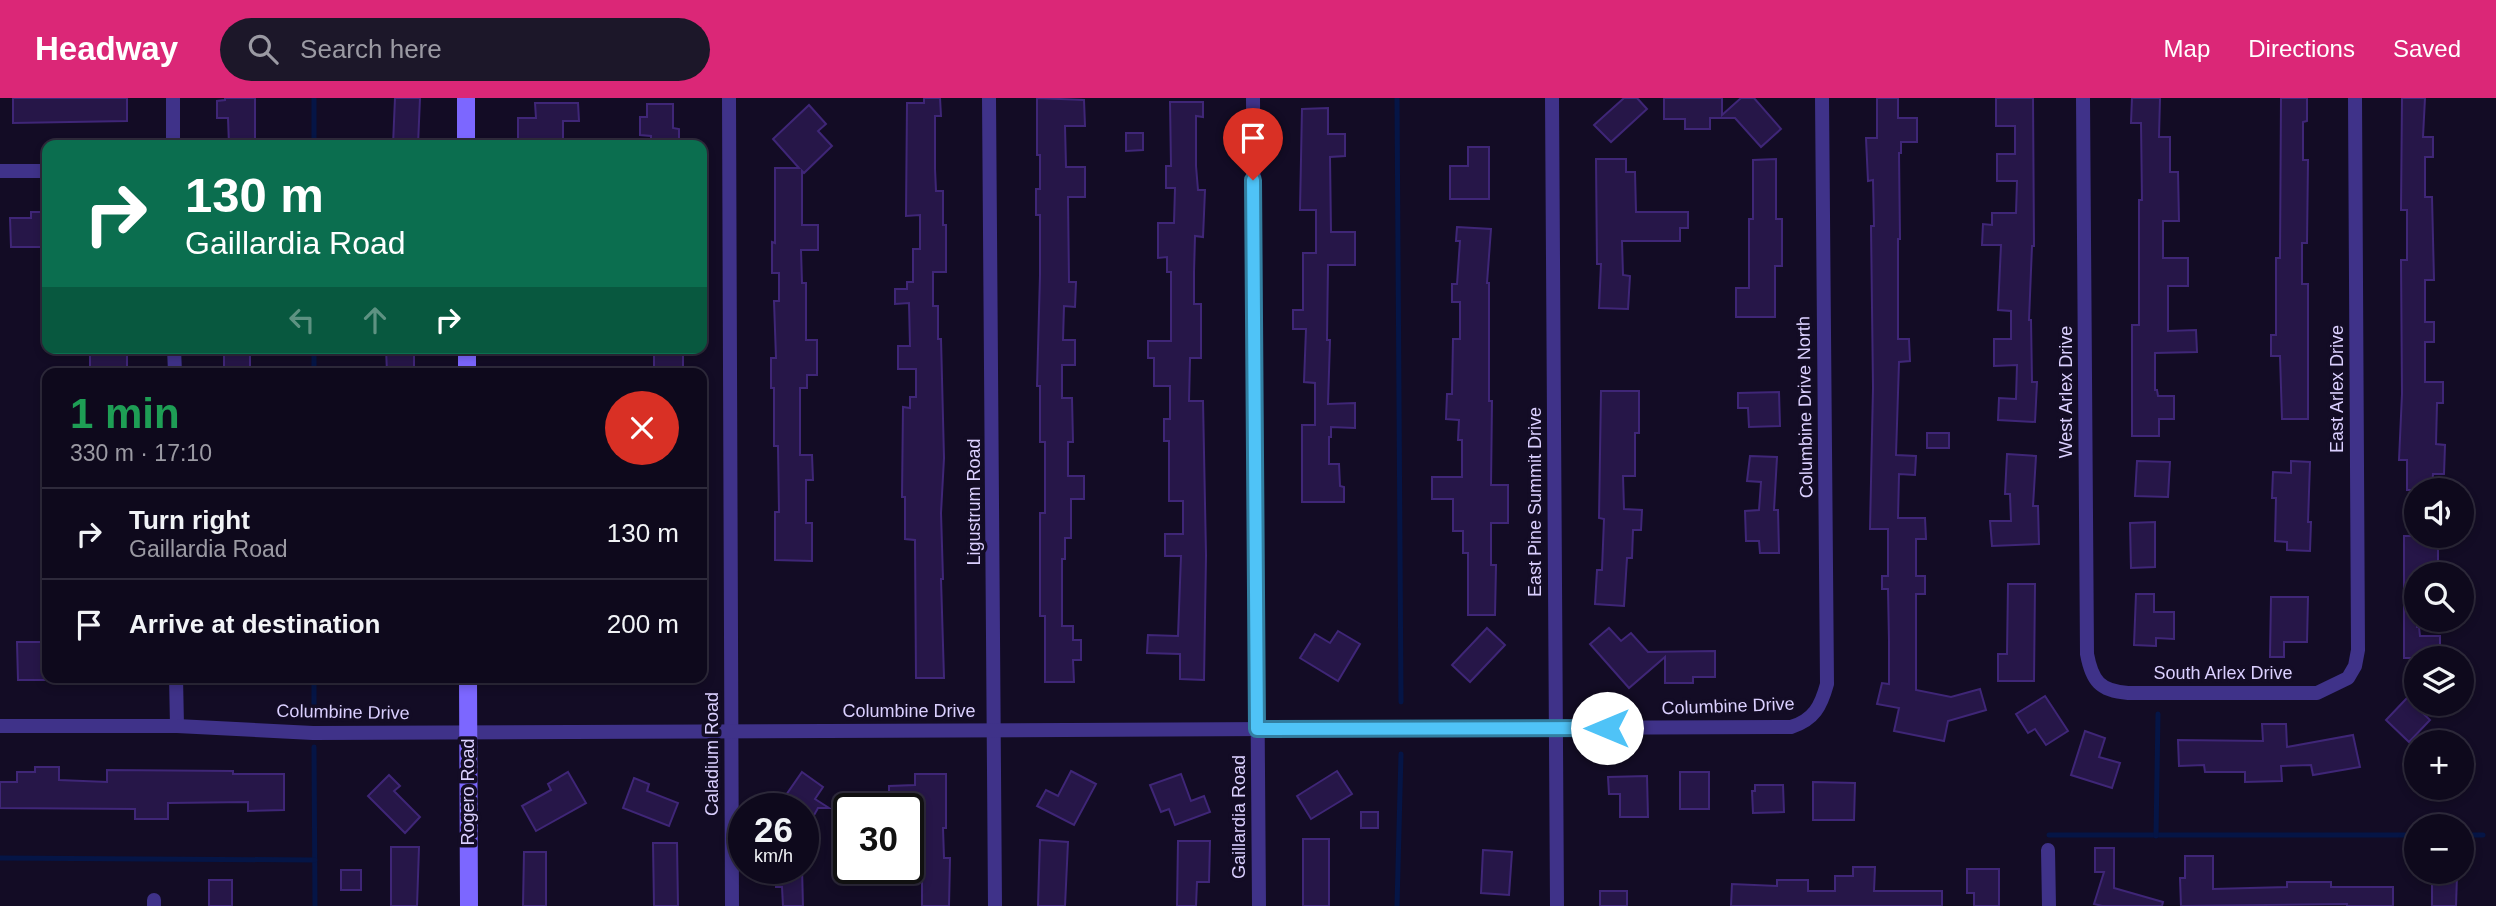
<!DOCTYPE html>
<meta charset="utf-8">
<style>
body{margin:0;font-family:Arial,sans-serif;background:#1c1729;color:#f1f3f6;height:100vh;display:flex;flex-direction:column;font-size:26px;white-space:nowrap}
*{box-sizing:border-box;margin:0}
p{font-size:23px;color:#9b9aa3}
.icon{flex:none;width:38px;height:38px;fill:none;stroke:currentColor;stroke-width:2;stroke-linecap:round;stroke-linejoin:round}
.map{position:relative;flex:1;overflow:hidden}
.drawer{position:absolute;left:42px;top:270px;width:665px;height:315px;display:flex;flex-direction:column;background:#0e091c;border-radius:14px;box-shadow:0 4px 10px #0003,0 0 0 2px #2e2a3b}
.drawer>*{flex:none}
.top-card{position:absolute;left:42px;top:42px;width:665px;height:214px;border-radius:14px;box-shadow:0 4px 10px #0003,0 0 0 2px #2e2a3b;background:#0b6e4f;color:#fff;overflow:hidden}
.buttons{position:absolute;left:2404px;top:380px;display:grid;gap:14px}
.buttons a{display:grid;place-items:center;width:70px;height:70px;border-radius:50%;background:#0e091c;box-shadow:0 4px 10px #0003,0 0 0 2px #2e2a3b;font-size:35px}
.speed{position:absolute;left:728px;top:695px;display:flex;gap:14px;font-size:35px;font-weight:700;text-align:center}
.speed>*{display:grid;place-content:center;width:91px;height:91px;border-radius:50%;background:#0e091c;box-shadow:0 4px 10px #0003,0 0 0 2px #2e2a3b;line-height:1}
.speed small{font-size:18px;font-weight:400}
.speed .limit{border:4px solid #111;border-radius:10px;background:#fff;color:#111}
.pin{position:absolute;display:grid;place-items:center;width:60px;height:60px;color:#fff;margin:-72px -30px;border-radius:50% 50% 50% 0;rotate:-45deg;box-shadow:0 0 7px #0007}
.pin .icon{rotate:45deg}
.me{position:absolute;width:77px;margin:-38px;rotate:270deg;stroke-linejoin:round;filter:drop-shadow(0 0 5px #0008)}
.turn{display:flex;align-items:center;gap:24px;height:147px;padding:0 28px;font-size:32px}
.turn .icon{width:91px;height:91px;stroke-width:2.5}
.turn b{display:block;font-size:49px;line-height:60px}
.lanes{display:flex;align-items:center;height:66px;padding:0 28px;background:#0003;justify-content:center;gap:35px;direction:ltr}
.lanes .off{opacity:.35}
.round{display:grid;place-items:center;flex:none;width:74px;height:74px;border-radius:37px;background:#1c1729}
.headline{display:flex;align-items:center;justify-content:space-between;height:119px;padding:0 28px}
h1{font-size:42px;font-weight:800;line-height:52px;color:#1e9e55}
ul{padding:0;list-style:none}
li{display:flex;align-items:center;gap:21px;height:91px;padding:0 28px;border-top:2px solid #2e2a3b}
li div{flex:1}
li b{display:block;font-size:26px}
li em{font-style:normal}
header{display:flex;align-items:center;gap:42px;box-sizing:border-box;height:98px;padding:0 35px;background:#db2777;color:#fff}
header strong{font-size:33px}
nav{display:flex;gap:38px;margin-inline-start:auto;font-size:24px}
.search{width:490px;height:63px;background:#1c1729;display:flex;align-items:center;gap:18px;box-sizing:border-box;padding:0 24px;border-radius:38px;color:#9b9aa3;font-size:26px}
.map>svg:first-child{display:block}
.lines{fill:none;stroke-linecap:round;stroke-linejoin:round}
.stream{stroke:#051546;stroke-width:5}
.building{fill:#261648;stroke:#3f2677;stroke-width:2}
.minor{stroke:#3f3289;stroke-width:14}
.secondary{stroke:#7c67ff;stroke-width:18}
.route-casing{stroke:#337fa1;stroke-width:18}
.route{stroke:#4fc3f7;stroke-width:12}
.labels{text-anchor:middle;stroke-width:7;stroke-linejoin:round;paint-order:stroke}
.street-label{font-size:18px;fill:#dbd0ff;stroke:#130c25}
</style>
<header>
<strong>Headway</strong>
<div class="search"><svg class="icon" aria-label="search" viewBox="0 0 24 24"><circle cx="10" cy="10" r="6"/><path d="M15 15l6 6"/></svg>Search here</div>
<nav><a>Map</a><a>Directions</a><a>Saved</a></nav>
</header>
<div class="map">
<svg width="2496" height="808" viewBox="0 0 2496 808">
<rect width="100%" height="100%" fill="#130c25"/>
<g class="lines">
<g class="stream">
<path d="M1397,0L1401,604"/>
<path d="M314,47V0"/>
<path d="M314,275V250"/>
<path d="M314,620V579"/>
<path d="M314,649L315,808"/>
<path d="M2049,737H2417"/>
<path d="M2462,737H2483"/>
<path d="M2156,738L2158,616"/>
<path d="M0,760L315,762"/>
<path d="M1397,808L1401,656"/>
</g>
</g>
<g class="building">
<path d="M13,0H127V23L13,25Z"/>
<path d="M225,0H255V47H229L228,20H217V3L225,2Z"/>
<path d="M395,0H420L418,47H393Z"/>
<path d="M924,0H940L941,18H935V71L936,93H943V127H946V174H933V208H938V241H941L944,360L941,415L943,481H941L944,580H916L915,442L905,441V399H902L903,309L910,310V299H916V271H898V248H910L909,205L895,206V191H907V184H913V151H920V117L906,118L907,5H924Z"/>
<path d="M1037,0L1084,2L1085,28H1065L1066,69H1085V99H1068L1069,184H1076L1075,209L1064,208L1063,242H1075V267H1062V300H1072L1073,344H1068V378H1084V401H1071V440H1065V461H1062V528H1073V542H1081V562H1073L1074,584H1045V518H1040V415H1045V344H1040V288H1037L1040,177V117H1036V91H1040V57H1037Z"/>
<path d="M1624,0H1637L1647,11L1611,44L1594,27Z"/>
<path d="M1664,0H1722V17L1741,0H1754L1781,31L1761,49L1735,20H1710V31H1685V21H1664Z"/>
<path d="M1877,0H1898V20H1917V44H1901V55H1899L1900,141H1898V241H1909L1910,263L1899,264L1896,357L1916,358L1915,377L1899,376L1898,420H1925L1926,441H1916V478H1925V496H1916V592L1951,599L1980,591L1986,612L1948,623L1944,643L1894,633L1899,610L1877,606L1882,585L1889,586V543L1888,491H1882V478H1888V431H1870L1873,290L1871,128H1874L1873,82L1868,83L1866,40H1877Z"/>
<path d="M1996,0H2033L2034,148H2032L2029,222H2031L2032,284H2037L2035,324L1998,322L1999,300L2016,301L2017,267L1994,268V241H2011V213L1998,212L2001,147H1982L1983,126L1992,127V115H2016L2017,83H1997V56H2015V28H1996Z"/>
<path d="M2132,0H2160L2159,39H2170V74H2178L2179,123H2163V160H2188V188H2168V233L2196,232L2197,254L2155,255V292H2157L2158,298H2174V321H2159V338H2132V227H2139V102H2142L2141,25H2131Z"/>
<path d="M2281,0H2307V23L2303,24V62H2308L2307,145H2302V186H2308V321H2282L2280,258H2271V237H2276V160H2280Z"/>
<path d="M2402,0H2425L2423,39H2433V59H2425V99H2432L2434,182H2425V224H2434V244H2425V284H2443V305H2437L2436,346L2445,347L2444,376H2433L2432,392H2407V362H2399L2402,296L2401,162H2407V112H2401Z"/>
<path d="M1170,4H1203V19L1196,18V68L1198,92H1205L1204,116L1203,139L1195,138L1194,174V206H1201V260H1190L1189,303H1203L1206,457L1204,582L1180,581V556L1147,555L1148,537L1178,538L1181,458H1165V436H1183V403H1169V343H1164V321H1170V288H1154V260H1148V243H1171V174H1167V159L1158,160V125H1174L1175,90H1166V68H1171Z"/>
<path d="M535,5H578L579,23H563V45H518V20H536Z"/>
<path d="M647,6H673V30L679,31V47H651V38L640,37V19H647Z"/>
<path d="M809,7L826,26L818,33L832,48L804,75L802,73V127H818V152H801L802,185H806V242H817V277H807V290H800V357H812L813,382H806V425H812V463L775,462V414H779L778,348H774V290H771V260H776L774,203H779V175H772V144L775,145V70H799L773,41Z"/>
<path d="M1328,10V36H1345V58L1330,59L1331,134H1355V167H1328L1327,242H1330L1328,306L1355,305V330L1331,329V339H1329V366H1339L1340,388L1344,389V404H1302V327H1315V285L1304,284L1306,231H1293V212H1303V155H1316V112H1300L1302,11Z"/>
<path d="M1126,35H1143V52L1126,53Z"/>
<path d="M1468,49H1489V101H1450V68H1468Z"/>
<path d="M1596,61H1626V74H1635L1636,114H1688V130H1680V143H1622L1623,177L1630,178L1628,211L1599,210L1601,166H1597Z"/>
<path d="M1776,61V121H1782V168H1775V219H1736V190H1749V121H1753V62Z"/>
<path d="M31,114H47V149H11L10,120H31Z"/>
<path d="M1457,129L1491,131L1487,185H1489V303H1492L1491,387H1508V425H1491V467H1496L1495,517H1468V455H1463V433H1453V401H1432V379H1462V342H1458L1459,322L1446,321L1447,296H1452L1453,241H1460V204H1452V186H1457L1460,143H1456Z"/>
<path d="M127,250V275H90V251Z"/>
<rect x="224" y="250" width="26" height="25"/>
<path d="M386,250H414V275H387Z"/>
<rect x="654" y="250" width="29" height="25"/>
<path d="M1601,293H1639V335H1635V378H1623L1624,411L1642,412L1641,432H1633L1632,460H1627L1624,508L1595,506L1597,472H1602L1604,421L1599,420Z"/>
<path d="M1779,294L1780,328L1749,329L1748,310H1738V295Z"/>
<rect x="1927" y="335" width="22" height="15"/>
<path d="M2007,356L2036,358L2033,408H2038L2039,446L1992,448L1990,423H2011L2010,396H2005Z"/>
<path d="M1750,358L1777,359L1774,412H1778L1779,455H1760L1759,443H1746L1745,413L1759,412L1761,384L1747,383Z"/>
<path d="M2137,363L2170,364L2168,399L2135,398Z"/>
<path d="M2291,363L2310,364L2308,424H2311L2310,453L2287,452V444L2275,443L2276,400H2272L2273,374L2291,375Z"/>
<path d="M2155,424V469L2131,470L2130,425Z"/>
<path d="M2404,438H2438V476H2417V529H2419L2420,538H2440V560H2404Z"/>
<path d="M2008,486H2035L2034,583H1998V556H2007Z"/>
<path d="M2136,496H2154V514H2174V541L2156,540V548L2134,547Z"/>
<path d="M2271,499H2308L2307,544H2284V559H2270Z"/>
<path d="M1487,530L1505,547L1470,584L1452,567Z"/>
<path d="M1609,530L1621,543L1631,535L1648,554L1715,553V579H1693V585H1665V559L1629,590L1590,546Z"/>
<path d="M1338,533L1360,546L1338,583L1300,560L1315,536L1330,545Z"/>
<path d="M17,544H42L43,561H47V582H18Z"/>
<path d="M2045,598L2068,633L2046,647L2035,631L2028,635L2016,616Z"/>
<path d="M2407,600L2430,622L2409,644L2386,622Z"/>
<path d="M2262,626H2286L2287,649L2353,637L2360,669L2313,677L2311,667L2281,668L2282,683L2245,684V674H2205L2204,667L2179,668L2178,642L2263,643Z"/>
<path d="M2085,633L2105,640L2099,659L2120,665L2112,690L2071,677Z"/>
<path d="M35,669H59V682L107,684V672L233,673V676H284V712L248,713V704L168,705V721H135V711L0,710V684H17V674H35Z"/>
<path d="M1071,673L1096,686L1074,727L1037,708L1046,692L1058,698Z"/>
<path d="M1337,673L1352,696L1311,721L1297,698Z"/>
<path d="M568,674L586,705L536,733L522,708L551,692L548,686Z"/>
<path d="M802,674L823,689L815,701L829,710H818L813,719L803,710H777Z"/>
<rect x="1680" y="674" width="29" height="37"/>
<path d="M915,676H946V730H943L944,760H950L949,808H922V766H915V730H909V710H889V688L915,687Z"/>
<path d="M1181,676L1191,703L1204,698L1210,714L1175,727L1169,711L1161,714L1150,687Z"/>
<path d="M389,677L400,688L394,693L420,719L405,735L368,698Z"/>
<path d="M1647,678L1648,719H1620V696H1609L1608,679Z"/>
<path d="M634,680L649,686L647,693L678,705L669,728L623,710Z"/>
<path d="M1813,684L1855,685L1854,722H1813Z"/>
<path d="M1755,687H1783L1784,714L1753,715L1752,693H1755Z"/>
<rect x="1361" y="714" width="17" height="16"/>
<rect x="1303" y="741" width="26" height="67"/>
<path d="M1040,742L1068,744L1065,808H1038Z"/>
<path d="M1178,743H1210L1209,784H1197L1196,808H1177Z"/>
<path d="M653,745H677L678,808H654Z"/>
<path d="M391,749H419L417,808H391Z"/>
<path d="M2095,750H2114V790L2163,804L2162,808H2102L2094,806L2104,774H2095Z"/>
<path d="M1483,752L1512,754L1509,797L1481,795Z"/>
<path d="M524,754H546V808H523Z"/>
<path d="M2185,758H2213V791L2287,789V784H2331V789H2393V808H2347V806L2181,808L2180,780H2185Z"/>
<path d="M1853,769H1875L1874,793H1942V808H1731L1732,786L1777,788V782H1808V793H1835V778H1853Z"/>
<path d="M776,770H802L803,808H783L782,789H776Z"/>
<path d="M1967,771H1999V808H1974V795H1967Z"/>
<rect x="341" y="772" width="20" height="20"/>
<path d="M2432,777H2457L2456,808H2432Z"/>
<rect x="209" y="782" width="23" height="26"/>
<rect x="1600" y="793" width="27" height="15"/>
</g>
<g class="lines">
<g class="minor">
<path d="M173,0V47"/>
<path d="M729,0L732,808"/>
<path d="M989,0L995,808"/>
<path d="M1253,0L1259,808"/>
<path d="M1552,0L1557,808"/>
<path d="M2083,0L2087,556C2092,583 2100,593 2128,595H2317L2348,580L2355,568L2358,552L2355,0"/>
<path d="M0,73H47"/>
<path d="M174,250L175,275"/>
<path d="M176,579L177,628"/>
<path d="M0,628H177L313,635L1791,629C1814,622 1821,608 1827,586L1822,0"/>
<path d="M2048,752L2049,808"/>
<path d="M154,802V808"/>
</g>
<g class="secondary">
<path d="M466,0V47"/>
<path d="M467,250V275"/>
<path d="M468,579L469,808"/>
</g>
</g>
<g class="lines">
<g class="route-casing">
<path id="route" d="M1253,82L1257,631L1607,630"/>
</g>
<use href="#route" class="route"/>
</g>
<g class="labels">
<g class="street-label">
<text transform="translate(2337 291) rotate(-90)" y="6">East Arlex Drive</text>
<text transform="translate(2066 294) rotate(-90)" y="6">West Arlex Drive</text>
<text transform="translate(1805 309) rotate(-91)" y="6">Columbine Drive North</text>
<text transform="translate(974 404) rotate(-90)" y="6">Ligustrum Road</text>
<text transform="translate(1535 404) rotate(-90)" y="6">East Pine Summit Drive</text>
<text x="2223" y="581">South Arlex Drive</text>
<text transform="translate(1728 608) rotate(-2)" y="6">Columbine Drive</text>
<text x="909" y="619">Columbine Drive</text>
<text transform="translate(343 614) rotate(1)" y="6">Columbine Drive</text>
<text transform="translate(712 656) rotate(-90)" y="6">Caladium Road</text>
<text transform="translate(468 694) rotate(-90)" y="6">Rogero Road</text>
<text transform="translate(1239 719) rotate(-90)" y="6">Gaillardia Road</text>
</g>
</g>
</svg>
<div class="buttons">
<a><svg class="icon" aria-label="sound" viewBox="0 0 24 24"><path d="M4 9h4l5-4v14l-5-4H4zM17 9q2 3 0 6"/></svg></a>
<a><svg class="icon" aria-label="search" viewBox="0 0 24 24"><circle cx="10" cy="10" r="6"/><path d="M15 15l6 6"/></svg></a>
<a><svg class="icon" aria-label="layers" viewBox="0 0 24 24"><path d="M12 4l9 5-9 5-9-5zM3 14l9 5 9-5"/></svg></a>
<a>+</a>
<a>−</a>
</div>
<div class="speed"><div>26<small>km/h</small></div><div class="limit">30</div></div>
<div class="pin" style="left:1253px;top:82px;background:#d93025"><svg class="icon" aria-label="arrive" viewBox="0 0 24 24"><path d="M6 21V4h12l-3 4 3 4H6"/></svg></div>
<svg class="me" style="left:1607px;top:630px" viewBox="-20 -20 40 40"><circle r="19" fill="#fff"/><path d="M0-13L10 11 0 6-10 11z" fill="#4fc3f7"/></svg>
<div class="top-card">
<div class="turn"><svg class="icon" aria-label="right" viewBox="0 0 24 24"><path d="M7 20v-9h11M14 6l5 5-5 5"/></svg><div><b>130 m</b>Gaillardia Road</div></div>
<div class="lanes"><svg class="icon off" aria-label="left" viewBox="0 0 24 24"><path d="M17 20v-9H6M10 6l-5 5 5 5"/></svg><svg class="icon off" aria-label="ahead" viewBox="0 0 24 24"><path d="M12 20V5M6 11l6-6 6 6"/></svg><svg class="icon" aria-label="right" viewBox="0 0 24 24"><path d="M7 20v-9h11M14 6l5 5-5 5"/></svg></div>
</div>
<section class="drawer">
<div class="headline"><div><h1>1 min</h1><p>330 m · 17:10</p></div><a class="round" style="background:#d93025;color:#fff"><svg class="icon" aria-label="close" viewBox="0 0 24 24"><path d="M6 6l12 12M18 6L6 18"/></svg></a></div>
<ul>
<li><svg class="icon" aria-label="right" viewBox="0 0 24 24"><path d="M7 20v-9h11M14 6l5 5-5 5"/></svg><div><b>Turn right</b><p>Gaillardia Road</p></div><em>130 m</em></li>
<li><svg class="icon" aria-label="arrive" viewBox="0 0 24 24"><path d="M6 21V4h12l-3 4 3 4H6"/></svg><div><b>Arrive at destination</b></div><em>200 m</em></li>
</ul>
</section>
</div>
